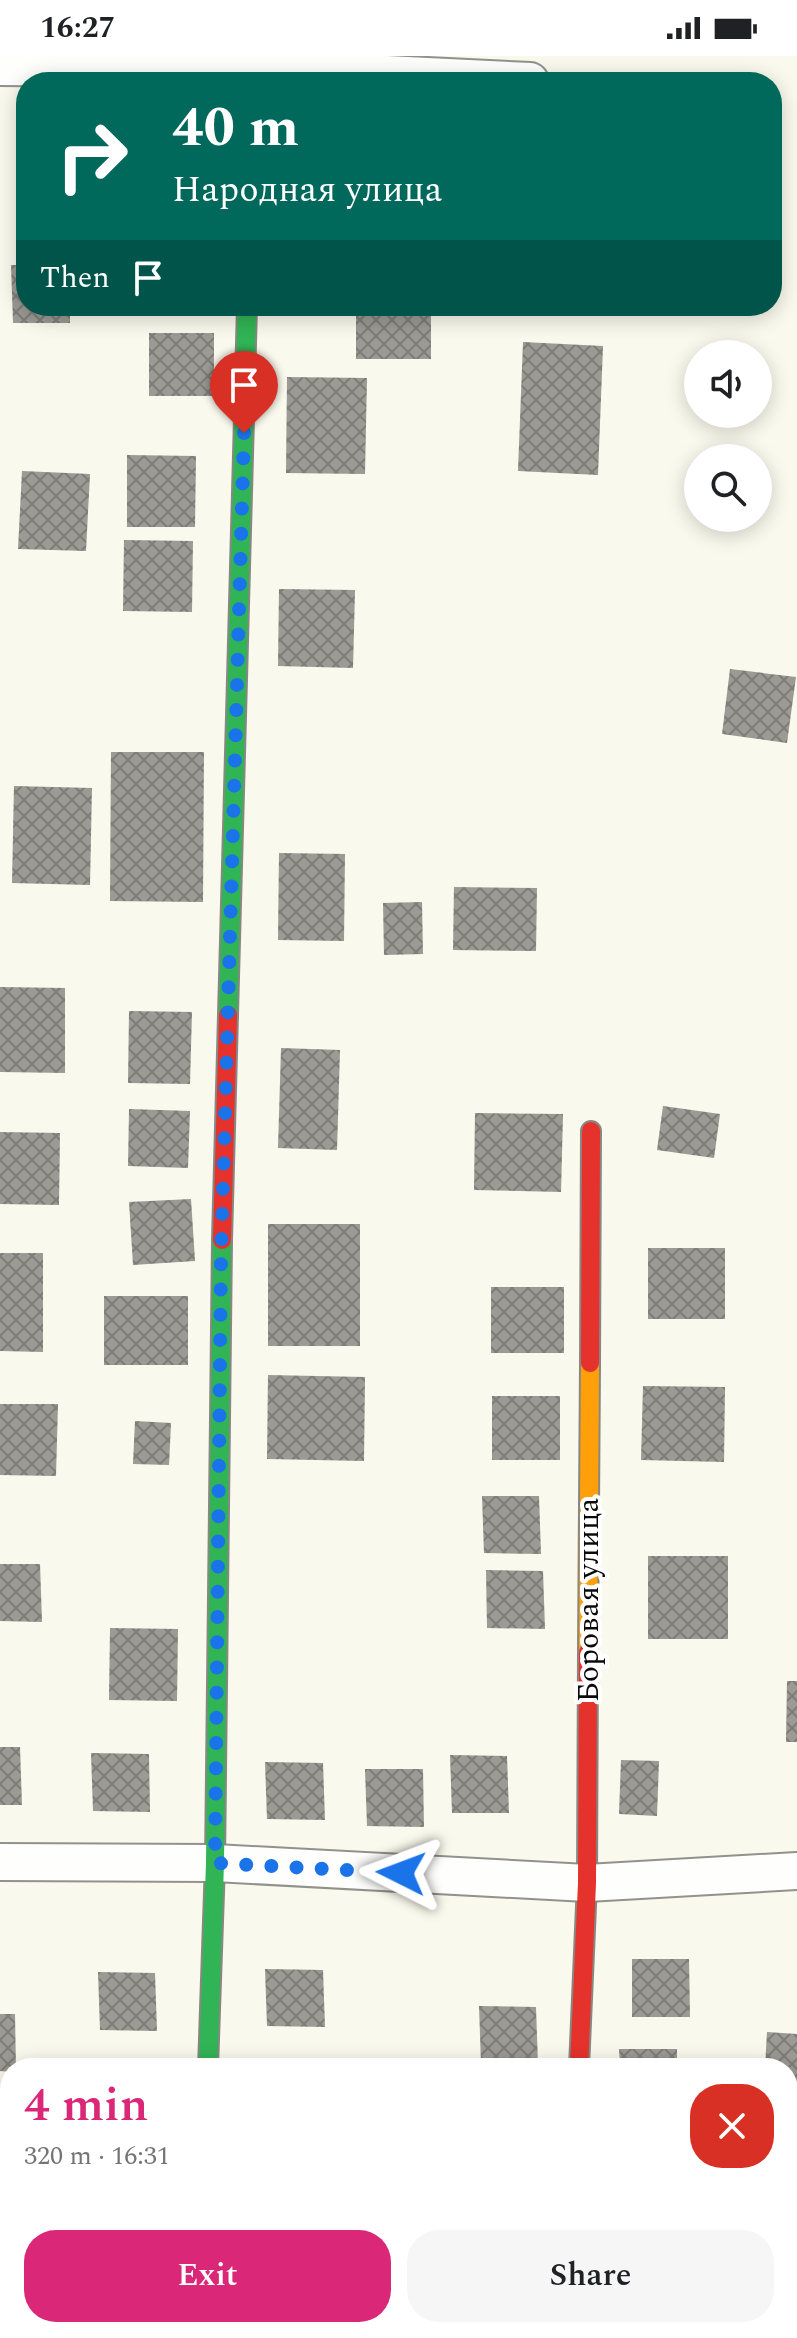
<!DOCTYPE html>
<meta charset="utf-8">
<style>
body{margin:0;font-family:Spectral,serif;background:#f6f6f6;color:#202124;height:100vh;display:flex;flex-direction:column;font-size:30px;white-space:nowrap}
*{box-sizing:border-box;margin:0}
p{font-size:26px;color:#757577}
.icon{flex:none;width:44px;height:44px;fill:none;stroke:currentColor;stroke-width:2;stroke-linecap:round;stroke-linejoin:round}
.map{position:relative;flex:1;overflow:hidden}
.details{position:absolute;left:0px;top:2002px;width:798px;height:280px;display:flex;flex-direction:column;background:#fff;border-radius:32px 32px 0 0;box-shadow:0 4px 20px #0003}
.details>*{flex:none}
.guide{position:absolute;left:16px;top:16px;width:766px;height:244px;border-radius:32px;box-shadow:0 4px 20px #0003;background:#00695c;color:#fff;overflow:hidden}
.fabs{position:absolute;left:684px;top:284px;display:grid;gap:16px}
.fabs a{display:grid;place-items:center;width:88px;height:88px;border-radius:50%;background:#fff;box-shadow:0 4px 20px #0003;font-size:40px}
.pin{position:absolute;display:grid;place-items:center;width:68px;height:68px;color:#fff;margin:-82px -34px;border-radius:50% 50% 50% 0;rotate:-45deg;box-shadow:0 0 8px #0007}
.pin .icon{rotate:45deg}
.me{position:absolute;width:88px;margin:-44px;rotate:273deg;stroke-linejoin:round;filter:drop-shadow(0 0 6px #0008)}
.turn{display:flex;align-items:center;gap:28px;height:168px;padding:0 24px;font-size:36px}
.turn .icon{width:104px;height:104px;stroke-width:2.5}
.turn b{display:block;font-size:56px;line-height:68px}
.then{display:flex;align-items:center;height:76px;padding:0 24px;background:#0003;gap:16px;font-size:30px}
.round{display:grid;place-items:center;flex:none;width:84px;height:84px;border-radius:32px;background:#f6f6f6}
.summary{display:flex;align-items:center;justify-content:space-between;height:136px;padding:0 24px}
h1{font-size:48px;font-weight:600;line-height:60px;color:#db2777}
.primary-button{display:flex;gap:16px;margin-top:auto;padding:16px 24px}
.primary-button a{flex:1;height:92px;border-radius:32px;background:#db2777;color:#fff;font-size:32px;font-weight:600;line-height:92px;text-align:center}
.primary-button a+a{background:#f6f6f6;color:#202124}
.status{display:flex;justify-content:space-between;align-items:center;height:56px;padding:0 40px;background:#fff;direction:ltr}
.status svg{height:22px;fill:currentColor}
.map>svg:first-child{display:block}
.building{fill:url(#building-cross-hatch)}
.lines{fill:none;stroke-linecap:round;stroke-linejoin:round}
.street-casing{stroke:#92928c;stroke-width:40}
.fast-casing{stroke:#888883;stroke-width:22}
.slow-casing{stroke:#888883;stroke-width:22}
.jam-casing{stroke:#888883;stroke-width:22}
.street{stroke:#fefefc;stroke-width:36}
.fast{stroke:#30b455;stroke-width:18}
.slow{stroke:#ff9f0a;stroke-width:18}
.jam{stroke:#e5322d;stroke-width:18}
.route{stroke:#1a73e8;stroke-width:14;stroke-dasharray:0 25.2}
.labels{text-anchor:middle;stroke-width:8;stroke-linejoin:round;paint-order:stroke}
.street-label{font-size:30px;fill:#0a0a0a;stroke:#fff}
</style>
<div class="status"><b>16:27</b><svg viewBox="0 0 49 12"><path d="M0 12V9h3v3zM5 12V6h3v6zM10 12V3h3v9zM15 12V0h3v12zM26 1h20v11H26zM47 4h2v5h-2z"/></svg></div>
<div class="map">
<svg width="797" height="2282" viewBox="0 0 797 2282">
<defs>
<pattern id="building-cross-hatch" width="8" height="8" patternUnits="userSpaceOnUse" patternTransform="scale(2)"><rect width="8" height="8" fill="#9b9a94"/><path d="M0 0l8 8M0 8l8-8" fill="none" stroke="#7d7c77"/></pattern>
</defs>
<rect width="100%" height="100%" fill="#f9f9ed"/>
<g class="building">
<path d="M22,82H26V144H23Z"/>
<path d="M11,209H26V250H70V267H13Z"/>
<path d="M143,250H207V259L143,257Z"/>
<rect x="356" y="250" width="75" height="53"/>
<rect x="149" y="277" width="65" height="63"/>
<path d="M523,286L603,290L598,419L518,415Z"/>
<path d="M287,321L367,322L365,418L286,417Z"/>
<path d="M127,399L196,400L195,471H127Z"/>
<path d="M22,415L90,418L86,495L18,493Z"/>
<path d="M124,484L193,485L192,556L123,555Z"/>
<path d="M279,533L355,534L353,612L278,610Z"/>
<path d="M730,613L796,621L787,687L722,678Z"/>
<path d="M111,696H204L203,846L110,845Z"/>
<path d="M14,730L92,732L90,829L12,827Z"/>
<path d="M279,797L345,798L344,885L278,884Z"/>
<path d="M454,831L537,832L536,895L453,894Z"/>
<path d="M422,846L423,898L384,899L383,847Z"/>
<path d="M0,931L65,932V1017L0,1016Z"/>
<path d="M129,955L192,956L190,1028L128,1027Z"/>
<path d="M281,992L340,994L337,1094L278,1092Z"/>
<path d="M663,1050L720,1058L714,1102L657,1094Z"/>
<path d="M129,1053L190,1055L188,1112L128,1110Z"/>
<path d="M475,1057L563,1058L561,1136L474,1134Z"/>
<path d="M0,1076L60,1077L59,1149L0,1148Z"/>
<path d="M191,1143L195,1205L133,1209L129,1146Z"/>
<rect x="268" y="1168" width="92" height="122"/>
<rect x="648" y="1192" width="77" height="71"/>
<path d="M0,1197H43V1296L0,1295Z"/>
<rect x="491" y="1231" width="73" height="66"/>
<rect x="104" y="1240" width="84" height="69"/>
<path d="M268,1319L365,1321L364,1405L267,1403Z"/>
<path d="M643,1330L725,1331L724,1406L641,1404Z"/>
<rect x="492" y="1340" width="68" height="64"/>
<path d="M0,1348H58L56,1420L0,1419Z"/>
<path d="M135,1365L171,1367L169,1409L133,1408Z"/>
<path d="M482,1440H539L541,1498L484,1497Z"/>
<rect x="648" y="1500" width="80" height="83"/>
<path d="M0,1508H40L42,1566L0,1565Z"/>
<path d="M486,1514L543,1515L545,1573L487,1572Z"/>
<path d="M110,1572L178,1573L177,1645L109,1644Z"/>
<path d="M787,1625H797V1686H786Z"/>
<path d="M0,1691H20L22,1749H0Z"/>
<path d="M91,1697L149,1698L150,1756L93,1755Z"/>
<path d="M450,1699L507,1700L509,1757H452Z"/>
<path d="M621,1704L659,1705L657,1760L619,1758Z"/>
<path d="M265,1706L323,1707L325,1764L267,1763Z"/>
<path d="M365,1713H423L424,1771L367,1770Z"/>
<path d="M632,1903H689L690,1961H632Z"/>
<path d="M265,1913L323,1914L325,1971L267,1970Z"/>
<path d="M98,1916L155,1917L157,1975L100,1974Z"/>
<path d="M479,1950L536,1951L538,2009L481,2008Z"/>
<path d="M0,1958H15L16,2012H10V2016L0,2015Z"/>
<path d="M767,1976L797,1978V2050H788V2012H765Z"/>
<path d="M619,1993H677V2012H620Z"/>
<path d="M0,2075H8L10,2133H0Z"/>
<rect x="246" y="2272" width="57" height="10"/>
<rect x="624" y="2272" width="67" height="10"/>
</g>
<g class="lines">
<g class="street-casing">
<g id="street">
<path d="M0,11L304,14L530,25"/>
<path d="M0,1806L215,1807L587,1827L797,1815"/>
<path d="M199,2282V2272"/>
<path d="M567,2282L568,2272"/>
</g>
</g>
<g class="fast-casing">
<g id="fast">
<path d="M228,959L247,250"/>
<path d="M208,2012L215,1807L222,1184"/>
</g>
</g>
<g class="slow-casing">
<path id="slow" d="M588,1596L590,1307"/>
</g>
<g class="jam-casing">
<g id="jam">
<path d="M222,1184L228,959"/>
<path d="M590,1307L591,1075"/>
<path d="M579,2012L587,1827L588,1596"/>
</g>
</g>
<use href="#street" class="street"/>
<use href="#fast" class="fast"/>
<use href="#slow" class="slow"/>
<use href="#jam" class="jam"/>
</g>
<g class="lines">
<path class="route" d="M244,377L221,1204L215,1807L401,1817"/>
</g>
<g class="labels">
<g class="street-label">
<text transform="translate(588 1544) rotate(-90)" y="10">Боровая улица</text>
</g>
</g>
</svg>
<div class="fabs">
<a><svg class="icon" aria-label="sound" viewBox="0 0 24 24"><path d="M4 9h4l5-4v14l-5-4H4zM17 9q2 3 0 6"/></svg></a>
<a><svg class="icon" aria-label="search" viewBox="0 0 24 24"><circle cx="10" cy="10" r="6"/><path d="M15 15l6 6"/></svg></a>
</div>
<div class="pin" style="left:244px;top:377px;background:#d93025"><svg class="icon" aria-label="arrive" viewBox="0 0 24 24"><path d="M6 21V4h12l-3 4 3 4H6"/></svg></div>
<svg class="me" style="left:401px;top:1817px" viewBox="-20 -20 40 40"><path d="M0-17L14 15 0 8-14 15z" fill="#1a73e8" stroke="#fff" stroke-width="4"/></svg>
<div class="guide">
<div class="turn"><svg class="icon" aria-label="right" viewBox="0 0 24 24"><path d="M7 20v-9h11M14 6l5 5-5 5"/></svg><div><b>40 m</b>Народная улица</div></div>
<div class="then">Then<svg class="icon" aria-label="arrive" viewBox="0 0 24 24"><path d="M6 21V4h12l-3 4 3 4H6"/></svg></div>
</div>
<section class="details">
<div class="summary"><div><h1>4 min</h1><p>320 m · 16:31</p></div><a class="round" style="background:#d93025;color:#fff"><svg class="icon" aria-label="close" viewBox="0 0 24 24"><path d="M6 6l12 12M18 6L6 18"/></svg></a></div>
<div class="primary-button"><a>Exit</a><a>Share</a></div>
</section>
</div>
